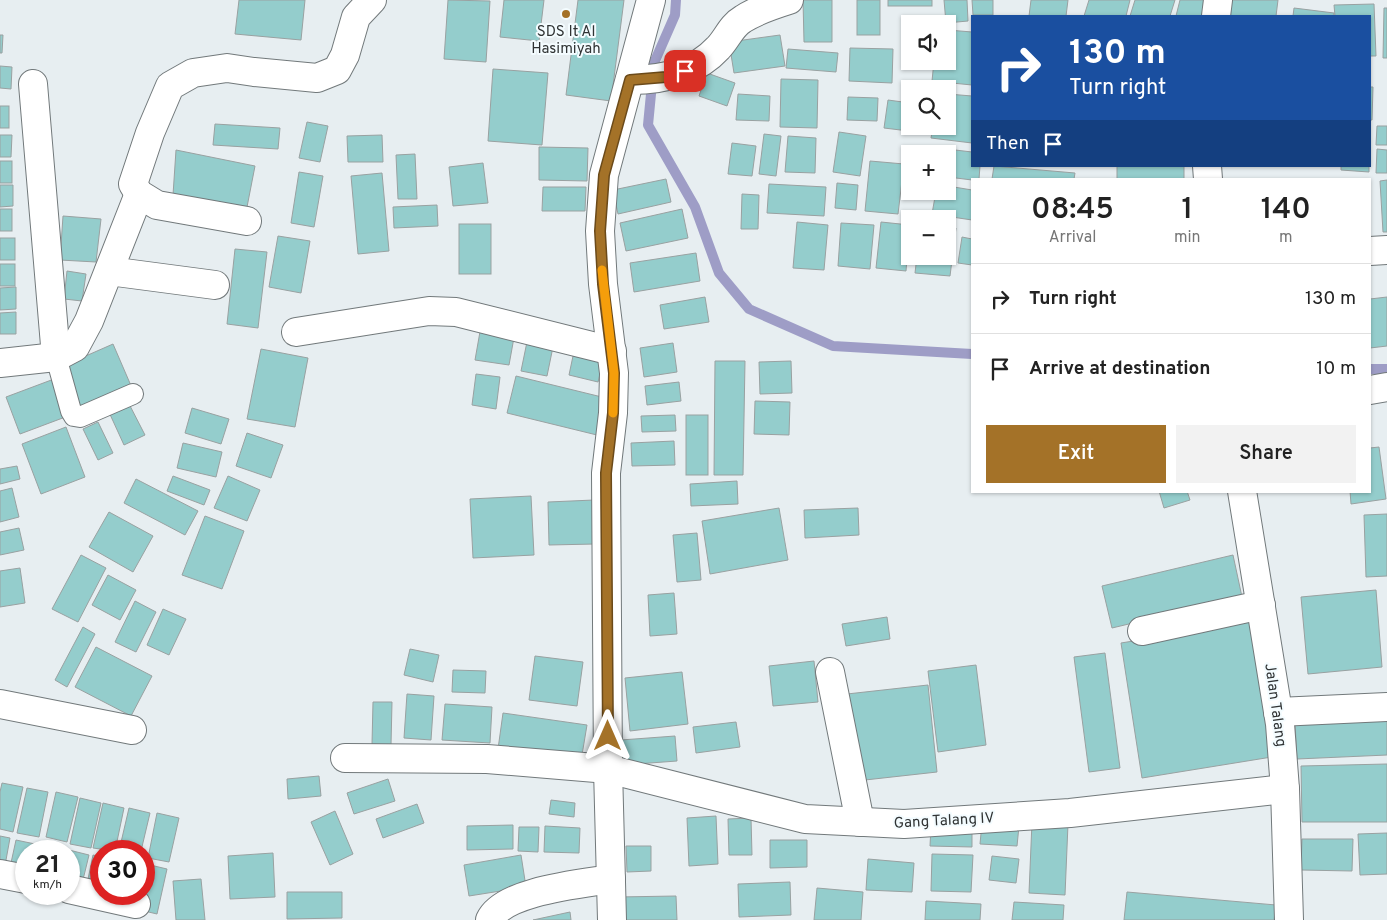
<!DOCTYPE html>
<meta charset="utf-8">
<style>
body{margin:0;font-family:Overpass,sans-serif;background:#f2f2f2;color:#222;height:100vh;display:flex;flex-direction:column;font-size:19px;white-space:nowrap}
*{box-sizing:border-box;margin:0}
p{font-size:16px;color:#767676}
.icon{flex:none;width:28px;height:28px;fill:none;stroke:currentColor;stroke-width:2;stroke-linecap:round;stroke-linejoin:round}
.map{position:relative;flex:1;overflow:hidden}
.sheet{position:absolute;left:971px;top:178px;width:400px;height:315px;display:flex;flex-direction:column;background:#fff;border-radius:0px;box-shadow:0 1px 4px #0004}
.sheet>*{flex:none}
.guide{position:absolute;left:971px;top:15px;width:400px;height:152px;border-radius:0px;box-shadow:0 1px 4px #0004;background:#1a4fa0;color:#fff;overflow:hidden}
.controls{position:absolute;left:901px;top:15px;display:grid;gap:10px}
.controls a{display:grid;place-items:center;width:55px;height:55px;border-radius:0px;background:#fff;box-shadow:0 1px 4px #0004;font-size:25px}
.speed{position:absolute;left:15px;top:840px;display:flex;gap:10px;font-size:25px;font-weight:700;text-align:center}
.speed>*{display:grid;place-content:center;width:65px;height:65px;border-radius:50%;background:#fff;box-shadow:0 1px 4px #0004;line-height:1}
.speed small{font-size:12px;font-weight:400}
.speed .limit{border:8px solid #d22;background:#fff;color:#111}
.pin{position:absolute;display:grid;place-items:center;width:42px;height:42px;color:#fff;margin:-21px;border-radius:10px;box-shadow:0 2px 8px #0006}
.me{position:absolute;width:55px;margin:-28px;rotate:0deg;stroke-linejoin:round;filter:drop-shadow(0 0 4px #0008)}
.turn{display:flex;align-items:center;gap:18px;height:105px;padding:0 15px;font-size:22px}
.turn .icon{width:65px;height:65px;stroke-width:2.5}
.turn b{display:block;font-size:35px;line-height:42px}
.then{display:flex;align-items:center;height:48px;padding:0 15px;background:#0003;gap:10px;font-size:19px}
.eta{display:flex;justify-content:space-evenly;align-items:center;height:85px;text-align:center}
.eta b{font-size:30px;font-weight:600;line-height:35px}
.action{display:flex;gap:10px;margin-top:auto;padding:10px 15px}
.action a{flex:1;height:58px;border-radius:0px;background:#a47228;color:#fff;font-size:20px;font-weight:600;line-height:58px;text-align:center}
.action a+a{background:#f2f2f2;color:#222}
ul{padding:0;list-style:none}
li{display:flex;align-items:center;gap:15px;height:70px;padding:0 15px;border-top:1px solid #e0e0e0}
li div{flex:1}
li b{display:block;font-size:19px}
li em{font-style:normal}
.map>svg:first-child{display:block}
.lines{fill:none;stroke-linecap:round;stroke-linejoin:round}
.stream{stroke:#9e9dc6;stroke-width:10}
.building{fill:#94cdcc;stroke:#99a1a1}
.service-casing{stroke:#72797b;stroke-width:22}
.minor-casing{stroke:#72797b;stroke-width:30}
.service{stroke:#fff;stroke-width:20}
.minor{stroke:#fff;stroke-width:28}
.route-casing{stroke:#6b4a1a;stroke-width:12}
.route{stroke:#a47228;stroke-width:9}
.slow{stroke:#f59e0b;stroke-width:9}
.poi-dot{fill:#a47228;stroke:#f4fcff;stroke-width:2}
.labels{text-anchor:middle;stroke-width:4;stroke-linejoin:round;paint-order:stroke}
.poi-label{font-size:15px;fill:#303334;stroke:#f4fcff}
.street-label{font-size:15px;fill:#303334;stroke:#f4fcff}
</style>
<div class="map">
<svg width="1387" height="920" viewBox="0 0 1387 920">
<rect width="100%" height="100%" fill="#e7eef1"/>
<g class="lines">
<g class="stream">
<path d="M676,0L675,15L654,63L648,125L695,207L719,273L749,309L833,346L972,354"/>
<path d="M1370,369H1387"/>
</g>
</g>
<g class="building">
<path d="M239,0H305L301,40L235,34Z"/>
<path d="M448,0L490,1L486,62L444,59Z"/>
<path d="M504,0H544L539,41L500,37Z"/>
<path d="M578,0H624L611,101L566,95Z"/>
<path d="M803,0H832V42H804Z"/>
<rect x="857" y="0" width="23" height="35"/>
<rect x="888" y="0" width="44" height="6"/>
<path d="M944,0H967L968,21L946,23Z"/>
<path d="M972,0H993V15H973Z"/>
<path d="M1031,0H1068L1066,16H1029Z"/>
<path d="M1089,0H1130L1126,16H1084Z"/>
<path d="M1135,0H1175L1170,16H1130Z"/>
<path d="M1180,0H1208L1204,16H1176Z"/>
<path d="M1232,0H1278L1276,16H1230Z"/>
<path d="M1374,4L1376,56H1370V16H1335L1334,5Z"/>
<path d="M1294,8L1334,13V16H1293Z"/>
<path d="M1384,8H1387V58H1383Z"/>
<path d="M948,30L972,32V85L932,81L934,61H948Z"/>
<path d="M0,35H3L2,53H0Z"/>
<path d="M780,35L785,66L734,73L729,42Z"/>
<path d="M850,48L893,49L892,83L849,81Z"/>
<path d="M788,49L838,53L836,72L786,68Z"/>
<path d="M0,66L12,67L11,89L0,88Z"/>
<path d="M493,69L548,73L542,145L488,141Z"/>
<path d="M707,73L735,83L727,106L699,96Z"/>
<path d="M781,79L818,80L817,128L780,127Z"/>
<path d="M1370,87H1373L1372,120H1370Z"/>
<path d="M738,94L770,96L769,121L736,120Z"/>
<path d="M948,94L972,96V143L931,138L933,126H948Z"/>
<path d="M848,97L878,98L877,121L847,120Z"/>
<path d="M888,100L910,103V126H917V132L884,128Z"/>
<rect x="0" y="106" width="9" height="22"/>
<path d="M307,122L328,126L320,162L299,158Z"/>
<path d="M215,124L280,128L278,149L213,145Z"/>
<path d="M1377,126H1387V145H1376Z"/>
<path d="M839,132L866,136L860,176L833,172Z"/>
<path d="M764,134L781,136L776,176L759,174Z"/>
<path d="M0,135H12L11,157H0Z"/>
<path d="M382,135L383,162H348L347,136Z"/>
<path d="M788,136L816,138L815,173L785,172Z"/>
<path d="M732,143L756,146L752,176L728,174Z"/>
<path d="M539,147L588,148L587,181L539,180Z"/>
<path d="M930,147L972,152V166H980L979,179H972V180L948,177V154H929Z"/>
<path d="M1377,149L1387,150V173H1376Z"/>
<path d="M176,150L255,166L247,207L173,195Z"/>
<path d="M415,154L417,199H398L396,155Z"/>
<rect x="0" y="161" width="12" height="22"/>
<path d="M870,161L904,164L898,214L865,211Z"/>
<path d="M483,163L488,203L453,206L449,167Z"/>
<path d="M994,166L1075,173L1074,179H992Z"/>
<rect x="1117" y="166" width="67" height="13"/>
<path d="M1341,166H1369V172L1341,170Z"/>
<path d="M299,172L323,176L314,227L291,223Z"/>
<path d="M382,173L389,251L358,254L351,176Z"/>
<path d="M666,179L671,202L618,214L613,190Z"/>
<path d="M1387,180V232H1383L1380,181Z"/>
<path d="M837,183L858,185L856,210L835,208Z"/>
<path d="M769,184L826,187L824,216L767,213Z"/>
<path d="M0,185H13V206L0,207Z"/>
<path d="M948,186L972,190V220L932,214L936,191H948Z"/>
<path d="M543,187H586L585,211H542Z"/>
<path d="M742,194L759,195L758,229H741Z"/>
<path d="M437,205L438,226L394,228L393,207Z"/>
<rect x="0" y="209" width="12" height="22"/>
<path d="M682,209L688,238L626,251L620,223Z"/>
<path d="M63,216L101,219L96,262L60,260Z"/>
<path d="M797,222L828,225L824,270L793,268Z"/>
<path d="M881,222L910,225L906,271L876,268Z"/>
<path d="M841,223L874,225L870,269L838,266Z"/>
<rect x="459" y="224" width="32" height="50"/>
<path d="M948,227L956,228L950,276L915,273L917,256H948Z"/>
<path d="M278,236L310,241L301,293L269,287Z"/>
<path d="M962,237L972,239V265L958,263Z"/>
<rect x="0" y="238" width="15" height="22"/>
<path d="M235,249L267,252L258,328L227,324Z"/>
<path d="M696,253L700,281L634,292L630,263Z"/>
<rect x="0" y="264" width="15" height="22"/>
<path d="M67,271L86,274L82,301L64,299Z"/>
<path d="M16,287V309L0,310V288Z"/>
<path d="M705,297L709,322L664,329L660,305Z"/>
<path d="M1387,297V346L1370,348V299Z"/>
<path d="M16,312V334H0V313Z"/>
<path d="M481,326L515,332L509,365L475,360Z"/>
<path d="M528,337L554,342L547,376L521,371Z"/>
<path d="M673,343L677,372L644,377L640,348Z"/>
<path d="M113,344L132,388L81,409L63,366Z"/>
<path d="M261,349L308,358L295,427L247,419Z"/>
<path d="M573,356L603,362L598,382L569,375Z"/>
<path d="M715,361H745L743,475H714Z"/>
<path d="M791,361L792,393L760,394L759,362Z"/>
<path d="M476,374L500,377L496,409L472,405Z"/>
<path d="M516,376L610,399L601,436L507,413Z"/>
<path d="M54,379L68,416L20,434L6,397Z"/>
<path d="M679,382L681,401L647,405L645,386Z"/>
<path d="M127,400L145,435L124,445L108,410Z"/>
<path d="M755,401L790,402L789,435L754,434Z"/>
<path d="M192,408L229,419L221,444L185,433Z"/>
<path d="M675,415L676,431L642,432L641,416Z"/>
<rect x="686" y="415" width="22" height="60"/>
<path d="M98,422L113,453L98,460L83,429Z"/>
<path d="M66,427L85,477L41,494L22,444Z"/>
<path d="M247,433L283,445L271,478L236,466Z"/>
<path d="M674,441L675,465L632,466L631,443Z"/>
<path d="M183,443L222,452L216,477L177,468Z"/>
<path d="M1379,447L1386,499L1351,504L1350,491H1370V448Z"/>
<path d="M17,466L20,479L0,484V469Z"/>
<path d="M173,476L210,490L204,505L167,491Z"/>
<path d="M228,476L260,490L247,521L214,508Z"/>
<path d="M136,479L198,511L185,535L124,503Z"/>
<path d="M737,481L738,504L691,506L690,484Z"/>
<path d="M12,488L19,517L0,522V491Z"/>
<path d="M1159,491H1187L1190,500L1164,508Z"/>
<path d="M531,496L534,555L473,558L470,499Z"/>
<path d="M594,500L595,544L549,545L548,502Z"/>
<path d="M779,508L788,560L710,574L702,521Z"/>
<path d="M858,508L859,535L805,538L804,510Z"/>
<path d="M109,512L153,536L133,572L89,547Z"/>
<path d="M1387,514V576L1366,577L1364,515Z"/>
<path d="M205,516L244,531L222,589L182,575Z"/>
<path d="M19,528L24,550L0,555V532Z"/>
<path d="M697,533L701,580L677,582L673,535Z"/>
<path d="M81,555L106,568L78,622L52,609Z"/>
<path d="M1233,555L1242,597L1112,628L1102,586Z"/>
<path d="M20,568L25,603L0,607V571Z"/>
<path d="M108,575L136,590L120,620L92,605Z"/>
<path d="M1376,590L1382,667L1308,674L1301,597Z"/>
<path d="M674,593L677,634L650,636L648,595Z"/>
<path d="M135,601L156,612L136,652L115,642Z"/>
<path d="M163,609L186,619L169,655L147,645Z"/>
<path d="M887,617L890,639L846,646L842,624Z"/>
<path d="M1256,621L1278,756L1142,778L1121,643Z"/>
<path d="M83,627L95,634L67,687L55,680Z"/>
<path d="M96,647L152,676L131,716L75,687Z"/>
<path d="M410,649L439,655L433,682L404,675Z"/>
<path d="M1105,653L1120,768L1089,772L1074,657Z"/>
<path d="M535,656L583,662L577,706L529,700Z"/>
<path d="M814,661L818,702L773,706L769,666Z"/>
<path d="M976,665L986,745L938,752L928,671Z"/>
<path d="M453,670L486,671L485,693L452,692Z"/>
<path d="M682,672L688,724L630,731L625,678Z"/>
<path d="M928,685L937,772L856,781L847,694Z"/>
<path d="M407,694L434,696L431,740L404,738Z"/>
<path d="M373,702H392L391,745L372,744Z"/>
<path d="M445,704L492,707L490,743L442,740Z"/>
<path d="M503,713L587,725L581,761L498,749Z"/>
<path d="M1387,719V755L1297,759L1295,723Z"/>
<path d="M736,722L740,747L696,753L693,727Z"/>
<path d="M675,736L677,761L623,765L621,740Z"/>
<path d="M1387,764V822H1302L1301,766Z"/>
<path d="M319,776L321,796L288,799L287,779Z"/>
<path d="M388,779L395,801L354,814L347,793Z"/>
<path d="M2,783L23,787L13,832L0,829V792Z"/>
<path d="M27,788L48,792L39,837L17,833Z"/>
<path d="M56,792L78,797L67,842L46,837Z"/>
<path d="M80,798L101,803L91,848L70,844Z"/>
<path d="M551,800L575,803L574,817L549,814Z"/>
<path d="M103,803L124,808L115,851L93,848Z"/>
<path d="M417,804L424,823L383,838L376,819Z"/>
<path d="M129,808L150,813L141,851H119Z"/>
<path d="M335,811L353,854L330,865L311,822Z"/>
<path d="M157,813L179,818L169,862L148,858Z"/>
<path d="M716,816L718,864L689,866L687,818Z"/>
<path d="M751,818L752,855H729L728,819Z"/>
<path d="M1032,822L1068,824L1065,895L1029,893Z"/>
<path d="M982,823L1019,826L1017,846L980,844Z"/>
<path d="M513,825V849L467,850V826Z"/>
<path d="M545,826L580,828L579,853L544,852Z"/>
<path d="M931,826H972V847L930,846Z"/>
<path d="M519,827H539L538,852L518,851Z"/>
<path d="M1387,833V874L1360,875L1358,834Z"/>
<path d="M0,836L10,838L4,871L0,870Z"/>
<path d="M1302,839H1353L1352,871L1301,870Z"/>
<path d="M16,840L35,844L34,851H26V876L9,872Z"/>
<path d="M770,840H807V867L770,868Z"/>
<path d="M45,843L65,849V851H43Z"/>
<path d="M626,846H651V871L627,872Z"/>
<path d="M69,850L89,855L81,888L69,885Z"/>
<path d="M273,853L275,897L230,899L228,856Z"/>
<path d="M932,854L973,855L971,892L931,891Z"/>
<path d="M93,855L101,857V892L86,889Z"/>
<path d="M521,855L526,887L469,896L464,865Z"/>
<path d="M992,856L1019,859L1016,883L989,880Z"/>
<path d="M868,859L914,863L912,892L866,890Z"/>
<path d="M146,864L167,869L157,914L136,909L144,894V874Z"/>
<path d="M201,879L205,920H176L173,881Z"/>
<path d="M790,882L791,915L739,917L738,884Z"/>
<path d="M817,888L863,892L861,920H814Z"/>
<path d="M287,892H342V918L287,919Z"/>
<path d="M1127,892L1276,905L1274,920H1124Z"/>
<path d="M676,896L677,920H617V897Z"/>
<path d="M926,901L981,904L980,920H925Z"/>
<path d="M1014,902L1064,905L1063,920H1012Z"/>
<path d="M570,912L571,920H533Z"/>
</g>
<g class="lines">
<g class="service-casing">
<path id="service" d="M56,357L71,411L74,416L80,417L133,394"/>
</g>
<g class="minor-casing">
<g id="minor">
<path d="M1216,16L1218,0"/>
<path d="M630,80C662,80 695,73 718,48C727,39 731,26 743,19C757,10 773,5 789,0"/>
<path d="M33,84L56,357"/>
<path d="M1207,166L1208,179"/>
<path d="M247,221L157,205L139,194L133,184L150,133L170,86L193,73L227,68L254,72L317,78L337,70L345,55L356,17L372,0"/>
<path d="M1370,251L1387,250"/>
<path d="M109,271L215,285"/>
<path d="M296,332L429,311L456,312L612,351"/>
<path d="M0,363L56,357L75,347L89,321L139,194"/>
<path d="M1370,390L1387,387"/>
<path d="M1242,491L1280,724L1285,789L1289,920"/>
<path d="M1142,631L1261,605"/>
<path d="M830,672L860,822"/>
<path d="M0,704L132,730"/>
<path d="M1278,712L1387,707"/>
<path d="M345,758L487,759L608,769L805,819L904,824L1070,813L1285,789"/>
<path d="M0,874L26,879"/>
<path d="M69,889L136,904"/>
<path d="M490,920C503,891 581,884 611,879"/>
<path d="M612,920L608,769L606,473L613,413L614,373L603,284L600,231L604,175L651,0"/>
</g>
</g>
<use href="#service" class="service"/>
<use href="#minor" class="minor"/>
</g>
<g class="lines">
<g class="route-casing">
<path id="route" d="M608,736L606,473L613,413L614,373L603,284L600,231L604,175L630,80L666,77L685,71"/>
</g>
<use href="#route" class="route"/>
<path class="slow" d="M602,270L614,373L613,413"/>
</g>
<circle class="poi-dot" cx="566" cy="14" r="5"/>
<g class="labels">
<g class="poi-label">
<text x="566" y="36">SDS It Al<tspan x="566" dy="17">Hasimiyah</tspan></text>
</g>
<g class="street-label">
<text transform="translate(1276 705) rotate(82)" y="5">Jalan Talang</text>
<text transform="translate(944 820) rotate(-3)" y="5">Gang Talang IV</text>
</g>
</g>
</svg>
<div class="controls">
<a><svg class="icon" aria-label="sound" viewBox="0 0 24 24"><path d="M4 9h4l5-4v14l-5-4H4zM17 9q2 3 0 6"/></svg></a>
<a><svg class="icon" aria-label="search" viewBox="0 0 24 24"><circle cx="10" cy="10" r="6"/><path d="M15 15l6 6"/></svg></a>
<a>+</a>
<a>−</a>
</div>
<div class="speed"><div>21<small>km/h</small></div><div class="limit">30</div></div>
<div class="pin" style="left:685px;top:71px;background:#d93025"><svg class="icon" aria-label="arrive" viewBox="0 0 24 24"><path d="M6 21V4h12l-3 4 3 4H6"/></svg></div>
<svg class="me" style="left:608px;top:736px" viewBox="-20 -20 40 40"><path d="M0-17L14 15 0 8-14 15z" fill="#a47228" stroke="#fff" stroke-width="4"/></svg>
<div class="guide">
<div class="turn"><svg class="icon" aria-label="right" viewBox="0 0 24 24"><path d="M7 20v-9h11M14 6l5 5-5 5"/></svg><div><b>130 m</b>Turn right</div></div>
<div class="then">Then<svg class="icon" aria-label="arrive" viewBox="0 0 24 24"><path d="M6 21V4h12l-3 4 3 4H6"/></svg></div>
</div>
<section class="sheet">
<div class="eta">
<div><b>08:45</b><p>Arrival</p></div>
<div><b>1</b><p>min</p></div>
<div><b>140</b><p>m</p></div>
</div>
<ul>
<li><svg class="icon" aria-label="right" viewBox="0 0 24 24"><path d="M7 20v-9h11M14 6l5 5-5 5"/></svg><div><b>Turn right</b></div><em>130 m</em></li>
<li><svg class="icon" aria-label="arrive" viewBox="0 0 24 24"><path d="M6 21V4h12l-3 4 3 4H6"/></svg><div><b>Arrive at destination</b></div><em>10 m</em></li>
</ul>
<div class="action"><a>Exit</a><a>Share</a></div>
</section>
</div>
